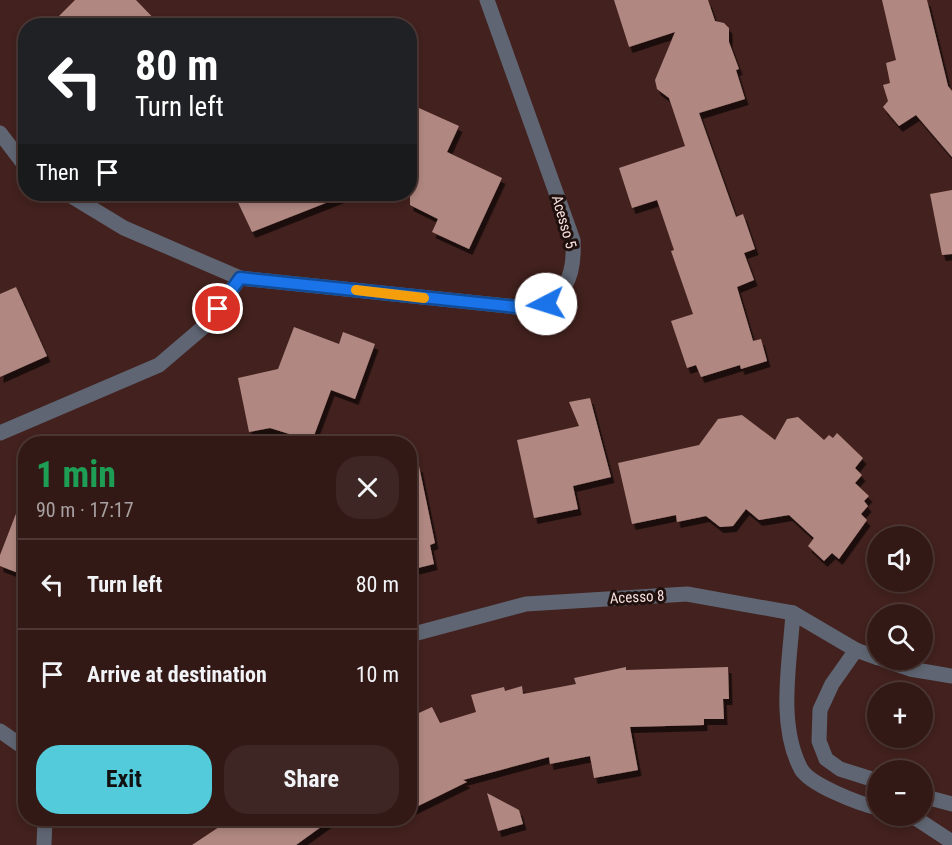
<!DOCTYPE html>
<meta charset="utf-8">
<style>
body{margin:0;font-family:"Roboto Condensed",sans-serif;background:#3d2623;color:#f1f3f6;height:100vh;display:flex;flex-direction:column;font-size:22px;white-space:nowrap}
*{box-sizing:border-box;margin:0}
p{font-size:20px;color:#a8a0a1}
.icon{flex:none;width:33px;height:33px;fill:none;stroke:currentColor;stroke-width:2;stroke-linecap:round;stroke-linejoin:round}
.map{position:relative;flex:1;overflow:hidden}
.side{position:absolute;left:18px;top:436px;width:399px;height:390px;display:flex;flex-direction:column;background:#321916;border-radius:24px;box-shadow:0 3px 9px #0003,0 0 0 2px #4d3835}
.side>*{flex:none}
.hud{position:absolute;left:18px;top:18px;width:399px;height:183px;border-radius:24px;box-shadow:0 3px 9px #0003,0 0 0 2px #4d3835;background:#202124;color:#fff;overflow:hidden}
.buttons{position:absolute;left:867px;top:526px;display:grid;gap:12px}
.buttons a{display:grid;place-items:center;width:66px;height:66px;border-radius:50%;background:#321916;box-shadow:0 3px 9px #0003,0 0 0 2px #4d3835;font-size:30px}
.pin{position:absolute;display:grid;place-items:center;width:51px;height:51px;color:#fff;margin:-26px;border:3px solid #fff;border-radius:50%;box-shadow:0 2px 6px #0007}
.me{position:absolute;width:66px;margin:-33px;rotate:265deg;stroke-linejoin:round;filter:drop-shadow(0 0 4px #0008)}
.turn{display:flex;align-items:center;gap:21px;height:126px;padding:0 18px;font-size:27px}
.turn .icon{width:78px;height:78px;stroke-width:2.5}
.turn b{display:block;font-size:42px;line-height:51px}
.then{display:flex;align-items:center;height:57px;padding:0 18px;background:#0003;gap:12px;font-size:22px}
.round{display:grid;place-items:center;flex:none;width:63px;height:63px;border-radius:24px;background:#3d2623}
.head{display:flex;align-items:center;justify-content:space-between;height:102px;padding:0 18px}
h1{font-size:36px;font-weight:700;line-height:45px;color:#1e9e55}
.cta{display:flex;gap:12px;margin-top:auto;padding:12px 18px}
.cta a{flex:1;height:69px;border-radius:24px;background:#53cbda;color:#111;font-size:24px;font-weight:700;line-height:69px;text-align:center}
.cta a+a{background:#3d2623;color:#f1f3f6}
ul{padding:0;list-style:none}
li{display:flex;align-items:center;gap:18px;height:90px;padding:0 18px;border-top:2px solid #4d3835}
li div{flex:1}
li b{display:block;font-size:22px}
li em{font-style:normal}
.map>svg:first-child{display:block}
.building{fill:#b08781;filter:url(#shadow)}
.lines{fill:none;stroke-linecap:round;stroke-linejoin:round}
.street{stroke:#5f6572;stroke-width:15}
.route-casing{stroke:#114b97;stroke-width:15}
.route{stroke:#1a73e8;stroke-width:10}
.slow{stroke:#f59e0b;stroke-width:10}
.labels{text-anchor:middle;stroke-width:6;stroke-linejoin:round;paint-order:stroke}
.street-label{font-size:15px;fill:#f7e0dd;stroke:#1f100e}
</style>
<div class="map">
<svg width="952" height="845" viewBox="0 0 952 845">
<defs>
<filter id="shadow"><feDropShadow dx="3.5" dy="6" stdDeviation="0" flood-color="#0009"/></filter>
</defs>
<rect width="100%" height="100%" fill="#42211e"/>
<g class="building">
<path d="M75,0H136L161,26H49Z"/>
<path d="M614,0H708L715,21L724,23L729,28V42L739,69L736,70L745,99L699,113L736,217L743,214L755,249L744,253L754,280L737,287L753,341L761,339L767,361L741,369L740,365L701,377L696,365L687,368L671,321L693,314L671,251L674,250L657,200L632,208L619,168L685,146L669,98L657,89L655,80L675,32L629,47Z"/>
<path d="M882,0H927L948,86L952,91V157L916,115L899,126L883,107L888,101L883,85L890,83L886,63L896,60Z"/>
<path d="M410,104L459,126L447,152L502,178L469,249L432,232L438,219L410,205Z"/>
<path d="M952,190V254L942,255L930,194Z"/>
<path d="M234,194H346V195L252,232Z"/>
<path d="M16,287L47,356L0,377V294Z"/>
<path d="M294,327L339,344L343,332L375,344L355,399L331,390L312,441L270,428L249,432L238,378L278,369Z"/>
<path d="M590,398L611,477L573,486L578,509L534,518L517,440L579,426L569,402Z"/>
<path d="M742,415L775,440L787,419L798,417L824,440L829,435L833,438L837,433L863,458L855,468L862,475L855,483L869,496L864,501L868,506L861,514L867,520L839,559L832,553L824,561L808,546L814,538L789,515L759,520L746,509L733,526L720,527L706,516L677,522L676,515L632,524L618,463L699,445L718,419Z"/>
<path d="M419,466L435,543L430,545L434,564L410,570V467Z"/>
<path d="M24,493L26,494V576L0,566V555Z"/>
<path d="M626,667V670L728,667L729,699H723L724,719H704V725L630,727L638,770L594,778L590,756L550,764L549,757L463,780L467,782L410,810V717L432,707L440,723L476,712L471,695L504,687L505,691L522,686L523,694L576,684L574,678Z"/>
<path d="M487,793L519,810L523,824L498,831Z"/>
<path d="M231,819H332L296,845H192Z"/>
</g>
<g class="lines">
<g class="street">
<path d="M0,133L26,167"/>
<path d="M68,194L124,228L240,278L526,308C566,300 575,277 573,240L487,0"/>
<path d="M0,433L159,365L207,324L240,278"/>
<path d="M793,613C790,662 777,724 801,769C810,785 860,804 878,808"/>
<path d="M410,635L526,604L687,594L793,613L856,650L878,658"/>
<path d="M856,650L832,684L820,710L819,741L826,759L840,769L878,781"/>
<path d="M884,660L910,669L952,676"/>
<path d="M0,731L26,749"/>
<path d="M922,796L952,804"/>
<path d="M906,816L917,819L952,842"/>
<path d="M44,845L45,819"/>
</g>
</g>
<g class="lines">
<g class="route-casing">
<path id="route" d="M218,309L240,278L526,308L546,304"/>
</g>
<use href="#route" class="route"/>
<path class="slow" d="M356,290L424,298"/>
</g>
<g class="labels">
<g class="street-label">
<text transform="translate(564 222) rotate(74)" y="5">Acesso 5</text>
<text transform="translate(637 597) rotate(-3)" y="5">Acesso 8</text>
</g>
</g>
</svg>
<div class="buttons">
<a><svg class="icon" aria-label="sound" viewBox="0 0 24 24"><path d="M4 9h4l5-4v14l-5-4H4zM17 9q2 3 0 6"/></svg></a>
<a><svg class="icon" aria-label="search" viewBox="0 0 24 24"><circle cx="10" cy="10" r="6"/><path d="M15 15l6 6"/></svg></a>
<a>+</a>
<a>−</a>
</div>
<div class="pin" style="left:218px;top:309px;background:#d93025"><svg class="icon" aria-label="arrive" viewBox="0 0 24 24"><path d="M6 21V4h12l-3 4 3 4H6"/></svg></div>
<svg class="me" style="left:546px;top:304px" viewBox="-20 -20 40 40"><circle r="19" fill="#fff"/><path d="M0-13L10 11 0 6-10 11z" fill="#1a73e8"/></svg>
<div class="hud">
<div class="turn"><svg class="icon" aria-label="left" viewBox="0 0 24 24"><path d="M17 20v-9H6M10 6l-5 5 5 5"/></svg><div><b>80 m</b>Turn left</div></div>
<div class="then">Then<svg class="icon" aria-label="arrive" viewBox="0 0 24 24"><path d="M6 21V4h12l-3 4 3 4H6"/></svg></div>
</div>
<section class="side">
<div class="head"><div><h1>1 min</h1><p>90 m · 17:17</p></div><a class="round"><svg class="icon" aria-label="close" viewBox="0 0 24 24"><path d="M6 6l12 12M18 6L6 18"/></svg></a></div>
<ul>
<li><svg class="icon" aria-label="left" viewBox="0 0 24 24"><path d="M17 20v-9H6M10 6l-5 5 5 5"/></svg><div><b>Turn left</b></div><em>80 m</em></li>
<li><svg class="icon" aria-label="arrive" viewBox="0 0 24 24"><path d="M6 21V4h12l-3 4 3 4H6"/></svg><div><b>Arrive at destination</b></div><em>10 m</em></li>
</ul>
<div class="cta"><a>Exit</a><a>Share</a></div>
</section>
</div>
